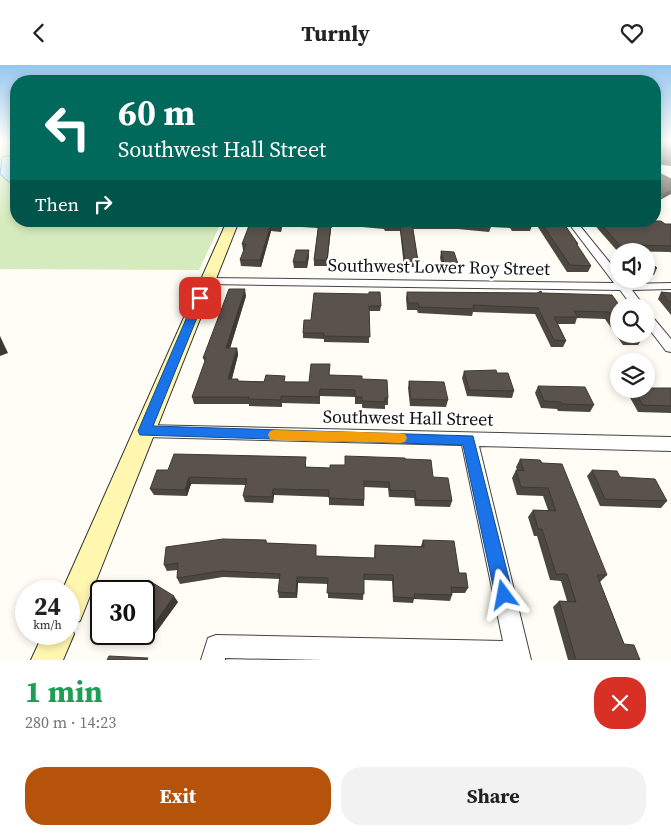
<!DOCTYPE html>
<meta charset="utf-8">
<style>
body{margin:0;font-family:"Source Serif 4",serif;background:#f2f2f2;color:#222;height:100vh;display:flex;flex-direction:column;font-size:19px;white-space:nowrap}
*{box-sizing:border-box;margin:0}
p{font-size:16px;color:#767676}
.icon{flex:none;width:28px;height:28px;fill:none;stroke:currentColor;stroke-width:2;stroke-linecap:round;stroke-linejoin:round}
.map{position:relative;height:595px;overflow:hidden}
.panel{display:flex;flex-direction:column;background:#fff;flex:1}
.panel>*{flex:none}
.banner{position:absolute;left:10px;top:10px;width:651px;height:152px;border-radius:20px;box-shadow:0 2px 8px #0003;background:#00695c;color:#fff;overflow:hidden}
.controls{position:absolute;left:610px;top:178px;display:grid;gap:10px}
.controls a{display:grid;place-items:center;width:45px;height:45px;border-radius:50%;background:#fff;box-shadow:0 2px 8px #0003;font-size:25px}
.speed{position:absolute;left:15px;top:515px;display:flex;gap:10px;font-size:25px;font-weight:700;text-align:center}
.speed>*{display:grid;place-content:center;width:65px;height:65px;border-radius:50%;background:#fff;box-shadow:0 2px 8px #0003;line-height:1}
.speed small{font-size:12px;font-weight:400}
.speed .limit{border:2px solid #111;border-radius:8px;background:#fff;color:#111}
.pin{position:absolute;display:grid;place-items:center;width:42px;height:42px;color:#fff;margin:-21px;border-radius:10px;box-shadow:0 2px 8px #0006}
.me{position:absolute;width:55px;margin:-28px;rotate:347deg;stroke-linejoin:round;filter:drop-shadow(0 0 4px #0008)}
.turn{display:flex;align-items:center;gap:18px;height:105px;padding:0 25px;font-size:22px}
.turn .icon{width:65px;height:65px;stroke-width:2.5}
.turn b{display:block;font-size:35px;line-height:42px}
.then{display:flex;align-items:center;height:48px;padding:0 25px;background:#0003;gap:10px;font-size:19px}
.round{display:grid;place-items:center;flex:none;width:52px;height:52px;border-radius:20px;background:#f2f2f2}
.summary{display:flex;align-items:center;justify-content:space-between;height:85px;padding:0 25px}
h1{font-size:30px;font-weight:700;line-height:38px;color:#1e9e55}
.action{display:flex;gap:10px;margin-top:auto;padding:10px 25px}
.action a{flex:1;height:58px;border-radius:20px;background:#b45309;color:#fff;font-size:20px;font-weight:700;line-height:58px;text-align:center}
.action a+a{background:#f2f2f2;color:#222}
header{display:flex;justify-content:space-between;align-items:center;height:65px;padding:0 25px;background:#fff;font-size:22px;font-weight:700}
.map>svg:first-child{display:block}
.green{fill:#d5ebbd}
.water{fill:#b9e0f7;stroke:#3f96cf}
.lines{fill:none;stroke-linecap:round;stroke-linejoin:round}
.street-casing{stroke:#444;stroke-width:2}
.secondary-casing{stroke:#333;stroke-width:2}
.street{fill:#fff;fill-rule:evenodd}
.secondary{fill:#fff6b0;fill-rule:evenodd}
.wall{fill:#4d4742}
.shaded-wall{fill:#3f3936}
.building{fill:#5a524d;stroke:#3f3936}
.route{fill:#1a73e8;stroke:#114b97}
.slow{fill:#f59e0b}
.labels{text-anchor:middle;stroke-width:5;stroke-linejoin:round;paint-order:stroke}
.street-label{font-size:18px;fill:#111;stroke:#fff}
</style>
<header><svg class="icon" aria-label="back" viewBox="0 0 24 24"><path d="M15 5l-7 7 7 7"/></svg>Turnly<svg class="icon" aria-label="heart" viewBox="0 0 24 24"><path d="M12 20l-8-8c-3-5 5-10 8-4 3-6 11-1 8 4z"/></svg></header>
<div class="map">
<svg width="671" height="595" viewBox="0 0 671 595">
<rect width="100%" height="100%" fill="#fffdf5"/>
<path class="green" d="M0,76H16V156H222L199,205L0,204Z"/>
<path class="water" d="M16,89V121L11,119L0,109L2,92Z"/>
<g class="lines">
<g class="street-casing">
<g id="street">
<path d="M567,156H576L619,209V214H622L626,219L671,218V224L632,225L644,241H632L620,225L207,219L201,216L207,213L614,218Z"/>
<path d="M646,248L650,249L671,274V287L666,286L646,260Z"/>
<path d="M144,360L671,372V386L479,381L531,595H322L225,593V595H201L208,573L216,570L503,576L462,380L144,372L138,370L136,366L138,362Z"/>
</g>
</g>
<g class="secondary-casing">
<path id="secondary" d="M227,156H239L80,556L70,559L74,569L63,595H31L43,569H69V526H62Z"/>
</g>
<use href="#street" class="street"/>
<use href="#secondary" class="secondary"/>
</g>
<g class="wall">
<path d="M655,76H671V101L655,99Z"/>
<path d="M655,106L671,114L660,135L655,130Z"/>
<path d="M249,156H283L281,167L271,166L261,202L241,201L240,195L244,185H243L242,179L249,162Z"/>
<path d="M301,156H529L532,161L530,166H512L510,163L491,162L489,167L458,164H413L418,196V202H404L400,166H385L384,164L362,162L333,161L331,163L327,201H314V195L318,163L302,162Z"/>
<path d="M534,156H562L578,179L577,181L591,201L588,207H567Z"/>
<path d="M591,156H661L665,159H671V188L670,187L619,186V188Z"/>
<path d="M441,186L458,199L457,206L443,205L440,193Z"/>
<path d="M309,191L307,203H294L293,197Z"/>
<path d="M646,192L657,203L654,210L646,209Z"/>
<path d="M407,227L542,228L619,241V269H639L642,274L638,280H623L605,254L577,253L575,259H558L566,276L563,282H551L535,249L473,247L472,251L418,248L417,245H407L406,233Z"/>
<path d="M661,227L671,228V250L658,234Z"/>
<path d="M314,228L381,241L380,246H369V278L324,277V274L303,273V268L311,255Z"/>
<path d="M246,231L230,283H237L238,290L232,314L239,316L309,317L329,310L362,314L388,333V340H385V344L362,343V339H355V332L320,331V339L282,338V342L249,341V339H194L192,332L205,297L203,293Z"/>
<path d="M464,306L497,308L514,326L512,333L467,331L462,313Z"/>
<path d="M409,316L448,335L446,342L410,341L408,323Z"/>
<path d="M538,321L594,340L590,347L558,346L557,344L541,343L535,328Z"/>
<path d="M631,324H671V348L638,347L628,329Z"/>
<path d="M405,394L433,412L452,436L450,442L415,441L414,433L389,432L388,423L364,422V441L329,440V432L274,430L273,438L245,437L243,431L246,420L191,419L187,431L154,430L150,424L168,405L306,399V402L330,403L345,400Z"/>
<path d="M520,394L542,398L607,510L600,517L624,579L640,595H568L553,542L559,536H567L561,516L550,515L537,471H534L528,452L533,445H548L543,431L517,430L512,413L516,405H517L516,402Z"/>
<path d="M592,405L620,412L667,436L661,443L600,441L587,411Z"/>
<path d="M266,475L267,478L316,480V491L374,493L375,480L421,481L423,475L459,508L468,523L465,528H452V530L450,536L414,534L413,538L393,537L392,516L364,515L363,535L328,533V519L298,518L297,533H279L278,527L280,514L223,512L180,519L177,513L178,505L167,506L164,500Z"/>
<path d="M144,526L178,537L154,570L144,563Z"/>
</g>
<g class="shaded-wall">
<path d="M671,125V129L660,135L663,129Z"/>
<path d="M281,156H283L281,167L280,161Z"/>
<path d="M333,156V161L331,163L327,201L331,158Z"/>
<path d="M271,160V166L261,202L260,195Z"/>
<path d="M309,185V191L307,203L306,197Z"/>
<path d="M245,224L246,231L228,290L226,283Z"/>
<path d="M0,271L8,288L0,291Z"/>
<path d="M237,283L238,290L230,320L228,314Z"/>
<path d="M189,412L191,419L187,431L185,425Z"/>
<path d="M273,424L274,430L273,438L272,432Z"/>
<path d="M297,512L298,518L297,533L296,528Z"/>
<path d="M174,531L178,537L154,570L150,565Z"/>
</g>
<g class="building">
<path d="M655,76H671V97L655,94Z"/>
<path d="M655,106L671,114V125L663,129L655,123Z"/>
<path d="M249,156H281L280,161L271,160L260,195H240L246,179H242L250,158H248Z"/>
<path d="M301,156H333L331,158L327,195H314L319,157Z"/>
<path d="M363,156H529L532,161L514,160L512,157H489L491,161L459,158H412L418,196H405L400,161H385V158Z"/>
<path d="M540,156H562L578,179L576,178L591,201L570,200Z"/>
<path d="M598,156H661L665,159H671V181L636,180L641,186H625Z"/>
<path d="M296,185H309L306,197H293Z"/>
<path d="M441,186L454,187L458,199H444Z"/>
<path d="M646,192L657,203H646Z"/>
<path d="M229,224H245L226,283H237L228,314H238V316L264,317L266,310L285,311L284,317H309L311,299H330L329,310L362,311V314L387,315L388,333H385V337L362,336V332H355V325L320,324L319,332L281,331V335L248,334L249,332H192L206,293H203Z"/>
<path d="M541,226L542,228L612,230L620,241H619V262L609,247L574,246L578,252H554L566,276L554,275L538,243L473,240L474,244L419,242L418,238H408L407,227L537,228Z"/>
<path d="M369,227H380L381,241H369L370,272L324,271V268H303L304,255H311L314,228L369,229Z"/>
<path d="M661,227L671,228V238Z"/>
<path d="M624,269H639L642,274L626,273Z"/>
<path d="M496,305L497,308H508L514,326L469,325L464,306Z"/>
<path d="M409,316L444,317L448,335L411,334Z"/>
<path d="M538,321L585,322L594,340L562,339L561,337L544,336Z"/>
<path d="M646,323H671V341L643,340L633,324H646Z"/>
<path d="M174,389L306,392L305,402L330,403V400H345V391L405,393V394L431,395L433,412L448,413L452,436L416,435L415,426L390,425L389,417L364,416V435L329,433V425L273,424L272,432L243,431L247,414L189,412L185,425L150,424L157,405H168Z"/>
<path d="M520,394L540,395L542,398L562,399L607,510H597L624,579L634,580L640,595H576L559,536L576,537L567,509H556L542,464H538L533,445L556,446L548,423L521,422L516,405L524,406Z"/>
<path d="M592,405L617,406L620,412L655,414L667,436L605,434Z"/>
<path d="M223,474L266,475V478L316,480V491L375,493V480L424,482L423,475L454,476L459,508H466L468,523L451,522L452,530L414,529L415,533L394,532L393,510L364,509V529L327,528L328,513L297,512L296,528L278,527L280,509L221,506L177,513L178,498L164,500L166,482Z"/>
<path d="M148,515L174,531L150,565L144,561V526H139Z"/>
<path d="M109,591L148,593L147,595H107Z"/>
</g>
<linearGradient id="sky" x2="0" y2="1"><stop stop-color="#95c6ee"/><stop offset="0.48" stop-color="#fffefa"/><stop offset="1" stop-color="#fffefa" stop-opacity="0"/></linearGradient>
<rect width="671" height="159" fill="url(#sky)"/>
<path class="route" d="M200,230L205,233L153,361L473,371L513,530L510,536L504,539L498,536L495,530L463,380L140,370L138,366L195,233Z"/>
<path class="slow" d="M274,365L400,368L405,369L407,373L405,377L400,378L274,375L270,374L268,370L270,366Z"/>
<g class="labels">
<g class="street-label">
<text transform="translate(439 202) rotate(1)" y="6">Southwest Lower Roy Street</text>
<text transform="translate(408 353) rotate(1)" y="6">Southwest Hall Street</text>
</g>
</g>
</svg>
<div class="controls">
<a><svg class="icon" aria-label="sound" viewBox="0 0 24 24"><path d="M4 9h4l5-4v14l-5-4H4zM17 9q2 3 0 6"/></svg></a>
<a><svg class="icon" aria-label="search" viewBox="0 0 24 24"><circle cx="10" cy="10" r="6"/><path d="M15 15l6 6"/></svg></a>
<a><svg class="icon" aria-label="layers" viewBox="0 0 24 24"><path d="M12 4l9 5-9 5-9-5zM3 14l9 5 9-5"/></svg></a>
</div>
<div class="speed"><div>24<small>km/h</small></div><div class="limit">30</div></div>
<div class="pin" style="left:200px;top:233px;background:#d93025"><svg class="icon" aria-label="arrive" viewBox="0 0 24 24"><path d="M6 21V4h12l-3 4 3 4H6"/></svg></div>
<svg class="me" style="left:504px;top:530px" viewBox="-20 -20 40 40"><path d="M0-17L14 15 0 8-14 15z" fill="#1a73e8" stroke="#fff" stroke-width="4"/></svg>
<div class="banner">
<div class="turn"><svg class="icon" aria-label="left" viewBox="0 0 24 24"><path d="M17 20v-9H6M10 6l-5 5 5 5"/></svg><div><b>60 m</b>Southwest Hall Street</div></div>
<div class="then">Then<svg class="icon" aria-label="right" viewBox="0 0 24 24"><path d="M7 20v-9h11M14 6l5 5-5 5"/></svg></div>
</div>
</div>
<section class="panel">
<div class="summary"><div><h1>1 min</h1><p>280 m · 14:23</p></div><a class="round" style="background:#d93025;color:#fff"><svg class="icon" aria-label="close" viewBox="0 0 24 24"><path d="M6 6l12 12M18 6L6 18"/></svg></a></div>
<div class="action"><a>Exit</a><a>Share</a></div>
</section>
